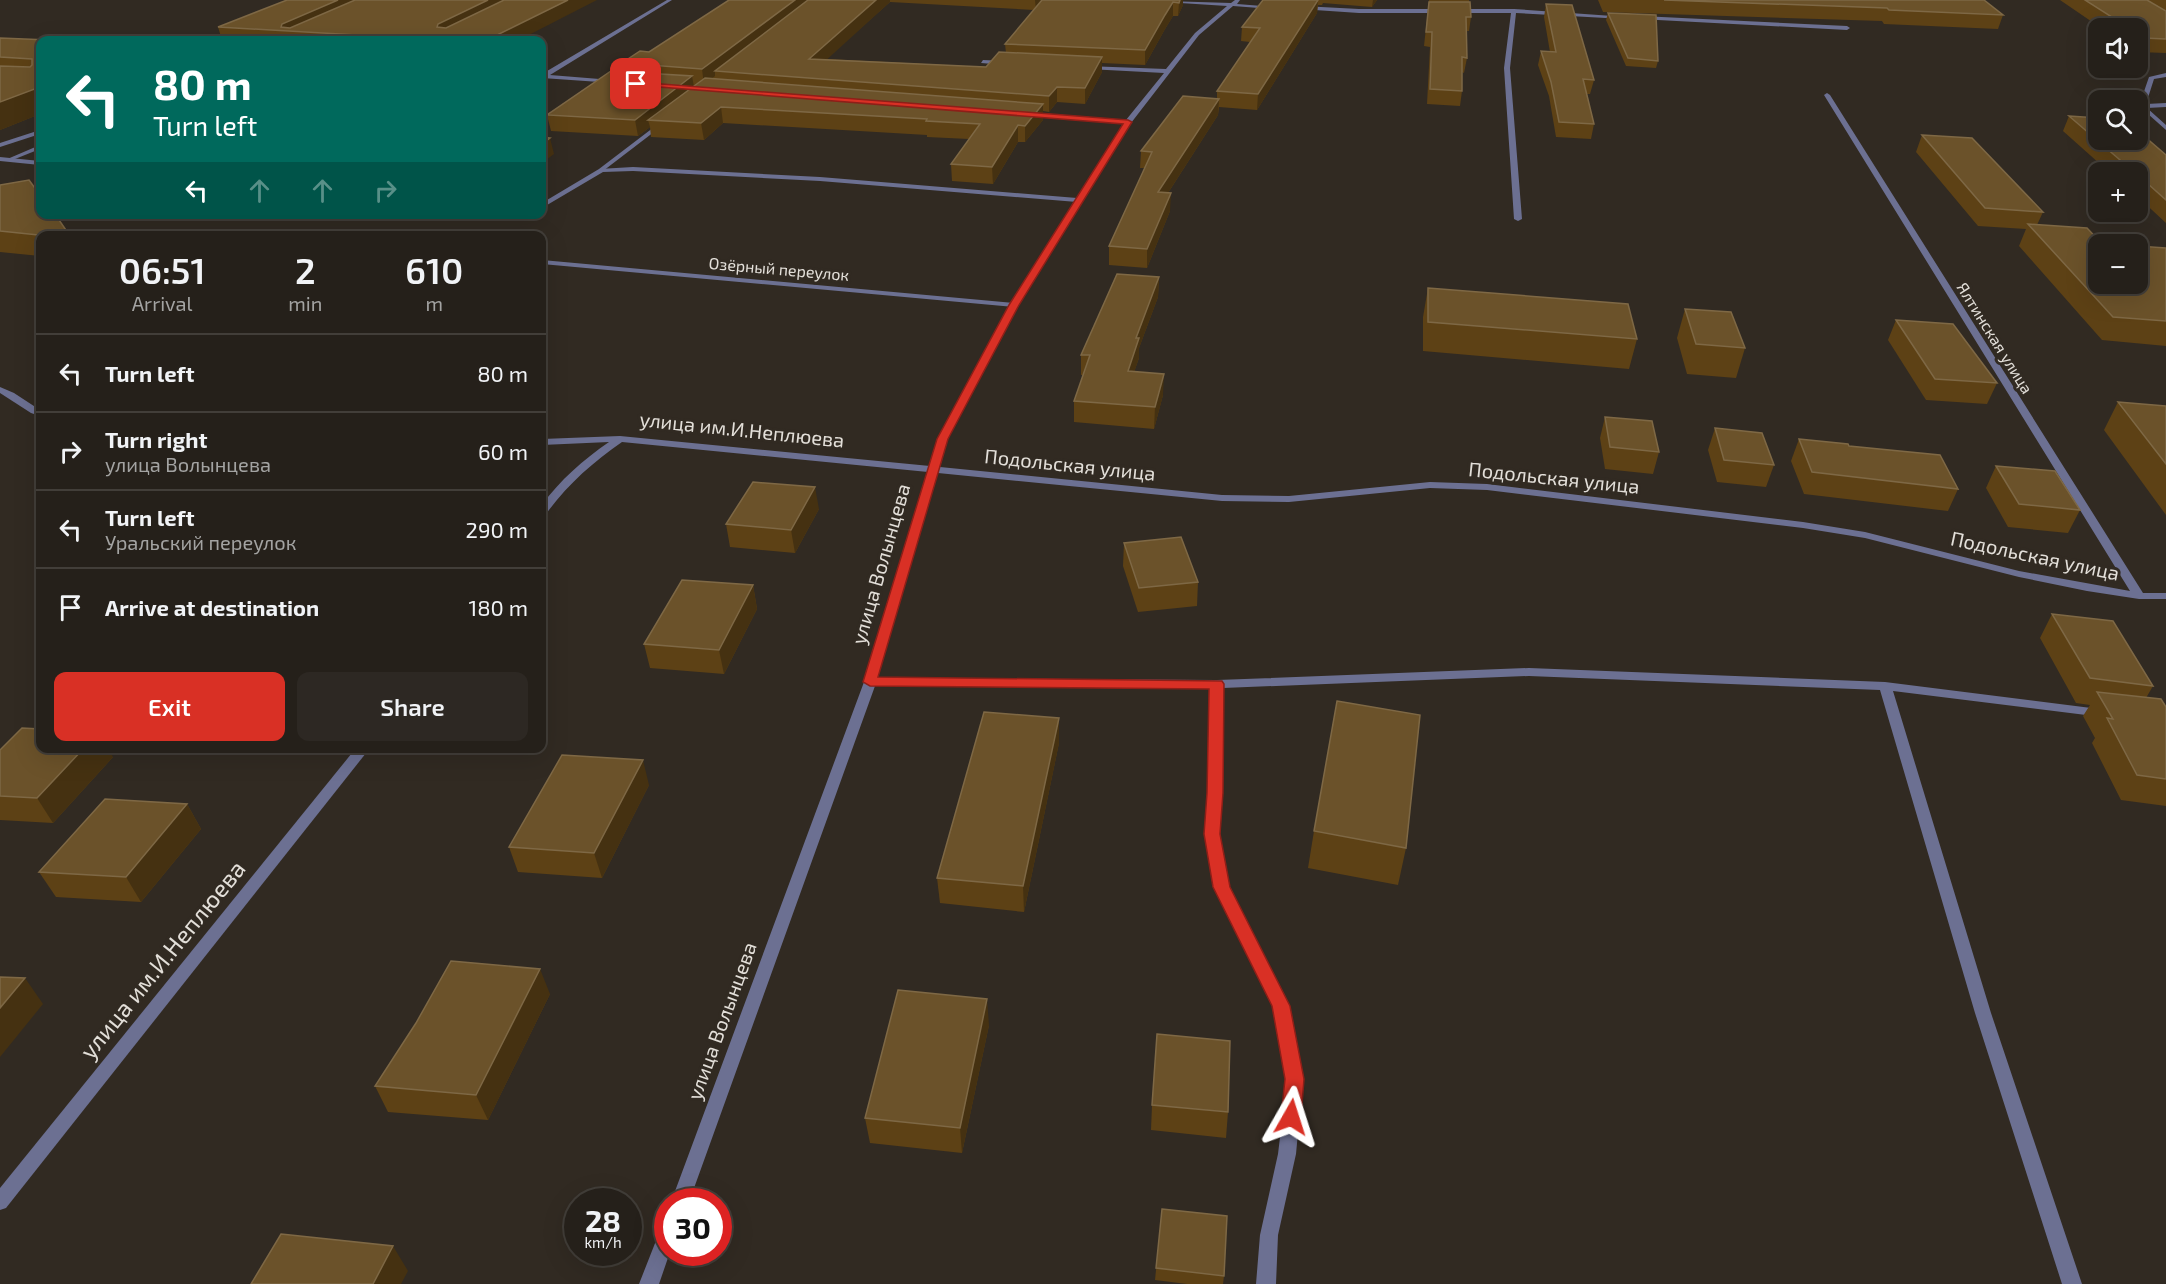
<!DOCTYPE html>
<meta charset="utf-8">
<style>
body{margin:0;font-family:"Exo 2",sans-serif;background:#2d2823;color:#f1f3f6;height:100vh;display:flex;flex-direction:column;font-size:22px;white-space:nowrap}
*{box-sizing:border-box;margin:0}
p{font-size:20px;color:#a3a3a2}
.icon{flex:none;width:33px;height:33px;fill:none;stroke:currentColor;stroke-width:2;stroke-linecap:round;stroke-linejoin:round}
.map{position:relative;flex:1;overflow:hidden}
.details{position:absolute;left:36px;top:231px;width:510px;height:522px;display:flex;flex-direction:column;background:#25201a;border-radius:12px;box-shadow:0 6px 24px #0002,0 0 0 2px #423e39}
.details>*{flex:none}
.hud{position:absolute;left:36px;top:36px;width:510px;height:183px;border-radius:12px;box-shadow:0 6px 24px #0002,0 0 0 2px #423e39;background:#00695c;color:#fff;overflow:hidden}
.fabs{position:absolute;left:2088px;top:18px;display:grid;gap:12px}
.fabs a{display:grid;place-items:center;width:60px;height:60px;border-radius:12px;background:#25201a;box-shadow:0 6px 24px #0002,0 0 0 2px #423e39;font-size:30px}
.speed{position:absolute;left:564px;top:1188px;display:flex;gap:12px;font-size:30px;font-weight:700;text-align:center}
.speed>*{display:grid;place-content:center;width:78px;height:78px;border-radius:50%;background:#25201a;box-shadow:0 6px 24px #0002,0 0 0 2px #423e39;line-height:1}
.speed small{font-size:15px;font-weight:400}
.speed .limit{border:9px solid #d22;background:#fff;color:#111}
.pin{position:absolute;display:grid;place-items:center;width:51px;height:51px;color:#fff;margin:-26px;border-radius:12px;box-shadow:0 3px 9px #0006}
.me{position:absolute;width:66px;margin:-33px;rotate:6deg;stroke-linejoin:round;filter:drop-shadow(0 0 4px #0008)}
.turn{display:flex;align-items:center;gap:21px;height:126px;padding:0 18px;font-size:27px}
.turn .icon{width:78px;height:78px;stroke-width:2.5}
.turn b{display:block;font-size:42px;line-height:51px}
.lanes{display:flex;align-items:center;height:57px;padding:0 18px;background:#0003;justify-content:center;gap:30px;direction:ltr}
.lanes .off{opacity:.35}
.eta{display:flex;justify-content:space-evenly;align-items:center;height:102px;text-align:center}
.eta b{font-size:36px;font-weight:600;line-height:42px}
.cta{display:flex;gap:12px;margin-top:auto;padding:12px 18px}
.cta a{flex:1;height:69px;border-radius:12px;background:#d93025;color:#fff;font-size:24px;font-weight:600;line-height:69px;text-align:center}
.cta a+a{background:#2d2823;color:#f1f3f6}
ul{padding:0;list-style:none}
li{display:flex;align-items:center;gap:18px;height:78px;padding:0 18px;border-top:2px solid #423e39}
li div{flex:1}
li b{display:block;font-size:22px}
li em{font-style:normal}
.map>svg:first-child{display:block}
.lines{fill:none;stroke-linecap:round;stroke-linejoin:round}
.lane{fill:#6c7092;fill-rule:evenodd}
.street{fill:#6c7092;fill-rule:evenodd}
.wall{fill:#5d4115;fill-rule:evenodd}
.shaded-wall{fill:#453111}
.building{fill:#6b522a;stroke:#7e6845;stroke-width:1.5}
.route{fill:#d93025;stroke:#8d1f18;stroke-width:1.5}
.labels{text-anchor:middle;stroke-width:6;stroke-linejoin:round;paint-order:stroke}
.far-street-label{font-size:16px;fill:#e3dfd9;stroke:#312a22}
.street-label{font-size:20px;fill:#e3dfd9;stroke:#312a22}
.near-street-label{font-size:24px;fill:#e3dfd9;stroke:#312a22}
</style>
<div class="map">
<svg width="2166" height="1284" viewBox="0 0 2166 1284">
<rect width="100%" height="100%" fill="#312a22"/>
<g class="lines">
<g class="lane">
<path d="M40,145V149L10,161L5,160Z"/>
<path d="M633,167L820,177L1077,198L1081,200L1077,202L820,181L633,171L603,172L542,208V203L599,169Z"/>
<path d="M542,260L1014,303L1018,305L1014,307L542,264Z"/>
</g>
<g class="street">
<path d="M667,0H672L550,75L612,80L614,83L542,78V74Z"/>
<path d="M1133,0L1231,3L1235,0H1240L1237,4L1276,7L1273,9L1233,6L1199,35L1131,123L1018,305L948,439L940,467L1222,495L1289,496L1430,482L1487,484L1803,522L1865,532L2019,571L2130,591L1824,95L1827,93L1830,95L2143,593H2166V599H2139L2087,591L2019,577L1865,538L1803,528L1487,490L1430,488L1289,502L1222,501L938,473L877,678L1217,680L1529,668L1885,682L2107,710L2108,713L2107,716L2102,717L1893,691L1991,1013L2082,1284H2062L1975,1013L1880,690L1529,676L1223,688L1222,793L1219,834L1228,887L1289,1006L1303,1079L1296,1154L1278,1235L1276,1284H1256L1260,1235L1278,1154L1287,1079L1273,1006L1214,887L1205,834L1208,793L1211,688L875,686L689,1202H671L864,682L928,472L622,442C592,463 567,485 546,514L542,515V505C560,480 583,460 609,442L542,445V439L620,436L930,466L938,439L1010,305L1124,124L1028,116L1025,114L1028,112L1126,120L1164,73L1088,69L1086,66L1166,69L1195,33L1227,6Z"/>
<path d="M1302,6L1359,9H1514L1627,17L1624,19L1516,13L1510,68L1522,219L1518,221L1514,219L1504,68L1511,13H1359L1300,9Z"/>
<path d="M1641,16L1847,26L1850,28L1847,30L1639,19Z"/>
<path d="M983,60L1005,61L1008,63L1005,65L981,63Z"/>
<path d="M2166,73V77L2154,79L2146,104L2166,103V107L2147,108L2166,125V130L2139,106L2149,77Z"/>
<path d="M662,121L667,122L603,171H599V169Z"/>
<path d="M40,130V134L0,147V143Z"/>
<path d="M0,157L40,161V165L0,161Z"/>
<path d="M0,387L14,393L40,410V416L31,413L0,393Z"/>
<path d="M356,748H370L6,1208L0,1210V1188Z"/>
<path d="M668,1225V1252H670L659,1284H639L661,1228Z"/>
</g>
</g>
<g class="wall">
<path d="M729,0H1183V5L1178,16H1173L1165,29L1145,65L1102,63V72L1085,104L1057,102L1049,112L1043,111V120L1025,142H1018L993,184L952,181L951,164L969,139L927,137V135L723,123L704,140L651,137L650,127L638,136L551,131L547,115L623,72L622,63L649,52ZM890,2L1034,10L1005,44L1006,53L986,67L826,59Z"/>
<path d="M1263,0H1377L1372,7L1323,3L1322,5H1318L1317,13L1257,110L1219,107L1218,115L1168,193L1170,211L1147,268L1109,265V246L1145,168H1140L1141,151L1217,99V91L1250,42L1241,41L1242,27Z"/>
<path d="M1429,0H1469L1471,17L1469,31H1466L1467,58L1464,73L1462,72V91L1460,106L1427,104L1430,47L1424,46Z"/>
<path d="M1598,0H1984L2003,15L1998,29L1884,24L1882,21L1603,12Z"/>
<path d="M2060,0H2166V53L2138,52V28H2101Z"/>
<path d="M1546,4L1594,80L1590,94H1587L1594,124L1591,139L1556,137L1549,96L1538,65L1541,51L1550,52L1544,17Z"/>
<path d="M1608,13L1658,61L1656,68L1626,66L1606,20Z"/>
<path d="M218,27L519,40H222Z"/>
<path d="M0,38L49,40L40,114L0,130Z"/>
<path d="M2069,116L2166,155V223L2138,197V172H2109L2063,131Z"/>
<path d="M1922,135L2043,212L2037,225L2102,244L2166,248V346L2102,340L2019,246L2026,229L1978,226L1916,152Z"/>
<path d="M0,185L70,236H40V256L0,252Z"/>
<path d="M1159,277L1158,297L1139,348V358L1134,372L1163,395L1154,429L1074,422V401L1083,375H1081V355Z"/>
<path d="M1428,288L1637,339L1629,369L1423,351V317Z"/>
<path d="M1685,309L1745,348L1736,378L1687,374L1677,338Z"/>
<path d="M1896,320L1997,383L1987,404L1926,400L1888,340Z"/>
<path d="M2118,402L2166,406V515L2104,430Z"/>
<path d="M1605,417L1659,452L1653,474L1605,469L1600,438Z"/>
<path d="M1715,428L1774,465L1766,487L1717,482L1708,450Z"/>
<path d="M1799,439L1849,446L1958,489L1948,511L1804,494L1791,461Z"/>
<path d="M1996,466L2080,510L2068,533L2008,527L1986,488Z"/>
<path d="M819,509L795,553L730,547L726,524Z"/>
<path d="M1124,543L1198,582L1197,606L1138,612L1123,566Z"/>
<path d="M753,585L757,609L724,674L650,668L644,644Z"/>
<path d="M2052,614L2153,686L2146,698L2166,707V806L2121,800L2092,743L2095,738L2083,716L2090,705L2076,703L2040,638Z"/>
<path d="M1059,718V743L1024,912L940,903L937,878Z"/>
<path d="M187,748H268L263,754L188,750Z"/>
<path d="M0,750L113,757L53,823L0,820Z"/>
<path d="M649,785L602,878L518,872L509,847Z"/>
<path d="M187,804L201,829L141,902L56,897L39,872Z"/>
<path d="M1314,831L1406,848L1398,885L1308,868Z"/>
<path d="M550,994L488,1120L388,1112L375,1086L416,1023Z"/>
<path d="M989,1025L962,1153L870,1143L865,1118Z"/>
<path d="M1152,1105L1228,1112L1226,1138L1151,1130Z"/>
<path d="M1162,1209L1224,1276L1223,1284H1187L1155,1280Z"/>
</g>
<g class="shaded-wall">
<path d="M338,0H372L300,32L281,27L282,24Z"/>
<path d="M488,0H518L442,38L437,27L438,24Z"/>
<path d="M568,0H597L519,40H487Z"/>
<path d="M795,0H814L715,71V76L704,85L702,69Z"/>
<path d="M876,0H890V2L811,74L809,59Z"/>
<path d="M1035,0H1044L1036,10Z"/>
<path d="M1180,0H1183V5L1178,16L1179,3Z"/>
<path d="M1318,0L1317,13L1257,110L1258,94Z"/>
<path d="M1373,0H1377L1372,7Z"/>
<path d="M1173,2V16L1165,29L1145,65V50L1165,15Z"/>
<path d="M1102,57V72L1085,104V88Z"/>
<path d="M692,76L695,92L648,120L650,127L638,136L635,120Z"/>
<path d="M40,87V114L0,130V102Z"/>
<path d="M1057,87V102L1049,112V96Z"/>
<path d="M1219,99L1218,115L1157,210L1158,192Z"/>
<path d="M1043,104V120L1025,142V126Z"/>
<path d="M721,107L723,123L704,140L701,123Z"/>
<path d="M1018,125V142L993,184L992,167Z"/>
<path d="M550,138L554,154L542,163V144Z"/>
<path d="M1171,193L1170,211L1147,268V249Z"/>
<path d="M1159,277L1158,297L1139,348V358L1127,392L1128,371L1136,338Z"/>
<path d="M1164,374L1163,395L1154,429L1155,407Z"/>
<path d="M815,487L819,509L795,553L791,530Z"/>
<path d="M753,585L757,609L724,674L719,650Z"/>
<path d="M1059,718V743L1024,912L1023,886Z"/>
<path d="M84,748H108L113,757L53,823L37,798Z"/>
<path d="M260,748H268L263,754Z"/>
<path d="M643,760L649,785L602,878L594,853Z"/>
<path d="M187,804L201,829L141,902L126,877Z"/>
<path d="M540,969L550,994L488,1120L476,1095Z"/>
<path d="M25,978L43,1004L0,1057V1008Z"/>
<path d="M987,999L989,1025L962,1153L960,1128Z"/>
<path d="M393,1246L408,1271L401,1284H373Z"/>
</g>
<g class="building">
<path d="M287,0H338L282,24L281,27L290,28L355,0H488L438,24L437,27L446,28L504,0H568L487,40H443L218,27Z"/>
<path d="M729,0H795L702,69L622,63L640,51L649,52Z"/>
<path d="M808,0H876L809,59L986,67L999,52L1102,57L1085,88L1057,87L1049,96L715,71Z"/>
<path d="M1042,0H1180L1179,3L1173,2L1165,15L1145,50L1005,44Z"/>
<path d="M1263,0H1318L1258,94L1217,91L1260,28L1242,27Z"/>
<path d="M1664,0H1984L2003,15L1889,10L1887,8Z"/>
<path d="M2085,0H2147L2166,11V39L2143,38L2138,34V28H2129Z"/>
<path d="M1429,2H1470L1471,17H1466L1467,58L1462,57V91L1430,89L1432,32H1426Z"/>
<path d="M1546,4L1572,5L1594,80L1583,79L1594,124L1559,122L1551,82L1541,51L1556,52Z"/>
<path d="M1608,13L1656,15L1658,61L1628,58Z"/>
<path d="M0,38L49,40H40V87L0,102V66L30,67L32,65V59L0,57Z"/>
<path d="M611,71L692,76L635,120L547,115Z"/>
<path d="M705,78L1043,104L1025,126L1018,125L992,167L951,164L980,124L926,121L927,119L721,107L701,123L648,120Z"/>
<path d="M1183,96L1219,99L1158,192L1171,193L1147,249L1109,246L1152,152L1141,151Z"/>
<path d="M2069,116L2098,118V140H2138V131L2166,155V200L2138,175V172H2134Z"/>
<path d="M1922,135L1972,138L2043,212L1985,208Z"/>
<path d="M542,137L550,138L542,144Z"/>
<path d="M29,180L40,195V214H55L70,236H48L0,231V185Z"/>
<path d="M2028,224L2087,228L2102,244H2116H2098V284H2138V246L2166,248V321L2113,317Z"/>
<path d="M1117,274L1159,277L1136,338H1139L1128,371L1164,374L1155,407L1074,401L1090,355H1081Z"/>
<path d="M1428,288L1628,304L1637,339L1428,322Z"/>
<path d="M1685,309L1731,312L1745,348L1696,344Z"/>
<path d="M1896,320L1953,324L1997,383L1935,379Z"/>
<path d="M2118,402L2166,406V464Z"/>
<path d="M1605,417L1652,421L1659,452L1610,447Z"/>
<path d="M1715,428L1762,433L1774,465L1724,460Z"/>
<path d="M1799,439L1848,444L1849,446L1940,455L1958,489L1812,472Z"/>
<path d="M1996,466L2055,471L2080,510L2019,504Z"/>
<path d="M753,482L815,487L791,530L726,524Z"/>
<path d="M1181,537L1198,582L1139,588L1124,543Z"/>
<path d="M682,580L753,585L719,650L644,644Z"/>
<path d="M2052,614L2113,621L2153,686L2090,678Z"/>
<path d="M2097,692L2161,699L2166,707V779L2137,775L2107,718L2113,719Z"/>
<path d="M1337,701L1420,715L1406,848L1314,831Z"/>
<path d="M984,712L1059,718L1023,886L937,878Z"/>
<path d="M22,728L40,729V748H84L37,798L0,796V750Z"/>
<path d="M562,755L643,760L594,853L509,847Z"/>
<path d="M105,799L187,804L126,877L39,872Z"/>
<path d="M451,961L540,969L476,1095L375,1086L416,1023Z"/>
<path d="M0,977L25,978L0,1008Z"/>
<path d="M898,990L987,999L960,1128L865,1118Z"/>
<path d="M1157,1034L1230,1041L1228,1112L1152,1105Z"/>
<path d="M1162,1209L1227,1216L1224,1276L1156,1268Z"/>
<path d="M281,1234L393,1246L373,1284H251Z"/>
</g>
<path class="route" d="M636,82L1128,120L1132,122L1019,305L948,439L878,677L1222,681L1224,684L1223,793L1220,834L1230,887L1290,1006L1304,1079L1301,1117L1298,1123L1291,1125L1284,1123L1281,1117L1285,1079L1272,1006L1213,887L1204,834L1207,793L1209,689L870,686L863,682L937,439L1009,305L1123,124L634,85Z"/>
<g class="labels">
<g class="far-street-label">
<text transform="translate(779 269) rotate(5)" y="6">Озёрный переулок</text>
<text transform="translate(1995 338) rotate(58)" y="6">Ялтинская улица</text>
</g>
<g class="street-label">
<text transform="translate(742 430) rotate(6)" y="7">улица им.И.Неплюева</text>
<text transform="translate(1070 465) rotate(6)" y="7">Подольская улица</text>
<text transform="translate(1554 478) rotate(6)" y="7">Подольская улица</text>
<text transform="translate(2035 556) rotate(12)" y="7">Подольская улица</text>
<text transform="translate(881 564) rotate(-74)" y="7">улица Волынцева</text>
<text transform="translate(722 1021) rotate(-70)" y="7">улица Волынцева</text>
</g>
<g class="near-street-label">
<text transform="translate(163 960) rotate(-51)" y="8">улица им.И.Неплюева</text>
</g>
</g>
</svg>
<div class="fabs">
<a><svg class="icon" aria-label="sound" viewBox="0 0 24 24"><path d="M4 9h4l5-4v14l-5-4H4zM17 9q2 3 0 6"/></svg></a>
<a><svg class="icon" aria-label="search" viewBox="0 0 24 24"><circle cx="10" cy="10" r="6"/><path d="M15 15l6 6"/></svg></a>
<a>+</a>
<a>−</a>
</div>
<div class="speed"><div>28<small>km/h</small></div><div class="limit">30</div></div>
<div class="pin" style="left:636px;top:84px;background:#d93025"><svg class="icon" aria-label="arrive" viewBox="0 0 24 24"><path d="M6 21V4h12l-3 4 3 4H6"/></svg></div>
<svg class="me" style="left:1291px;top:1117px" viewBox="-20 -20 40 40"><path d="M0-17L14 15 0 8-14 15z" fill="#d93025" stroke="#fff" stroke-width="4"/></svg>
<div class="hud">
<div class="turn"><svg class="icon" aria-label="left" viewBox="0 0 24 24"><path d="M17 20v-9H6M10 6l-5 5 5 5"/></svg><div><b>80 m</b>Turn left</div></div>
<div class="lanes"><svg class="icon" aria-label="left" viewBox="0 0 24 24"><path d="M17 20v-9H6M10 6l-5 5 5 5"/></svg><svg class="icon off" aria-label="ahead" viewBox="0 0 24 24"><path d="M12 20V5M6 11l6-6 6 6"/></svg><svg class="icon off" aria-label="ahead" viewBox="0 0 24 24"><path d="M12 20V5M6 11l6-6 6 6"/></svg><svg class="icon off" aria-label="right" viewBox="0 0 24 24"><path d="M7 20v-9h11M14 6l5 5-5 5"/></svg></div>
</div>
<section class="details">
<div class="eta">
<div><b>06:51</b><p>Arrival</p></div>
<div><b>2</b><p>min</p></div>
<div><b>610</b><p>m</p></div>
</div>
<ul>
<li><svg class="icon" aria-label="left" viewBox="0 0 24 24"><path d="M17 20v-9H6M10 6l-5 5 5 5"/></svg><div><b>Turn left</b></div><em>80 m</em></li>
<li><svg class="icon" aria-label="right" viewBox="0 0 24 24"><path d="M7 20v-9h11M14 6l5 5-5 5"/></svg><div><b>Turn right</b><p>улица Волынцева</p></div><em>60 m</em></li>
<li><svg class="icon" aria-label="left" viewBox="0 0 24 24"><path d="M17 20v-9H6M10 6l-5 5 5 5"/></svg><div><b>Turn left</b><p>Уральский переулок</p></div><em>290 m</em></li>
<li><svg class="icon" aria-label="arrive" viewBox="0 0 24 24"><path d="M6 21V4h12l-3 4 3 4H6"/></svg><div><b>Arrive at destination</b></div><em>180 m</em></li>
</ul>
<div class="cta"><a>Exit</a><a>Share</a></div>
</section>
</div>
